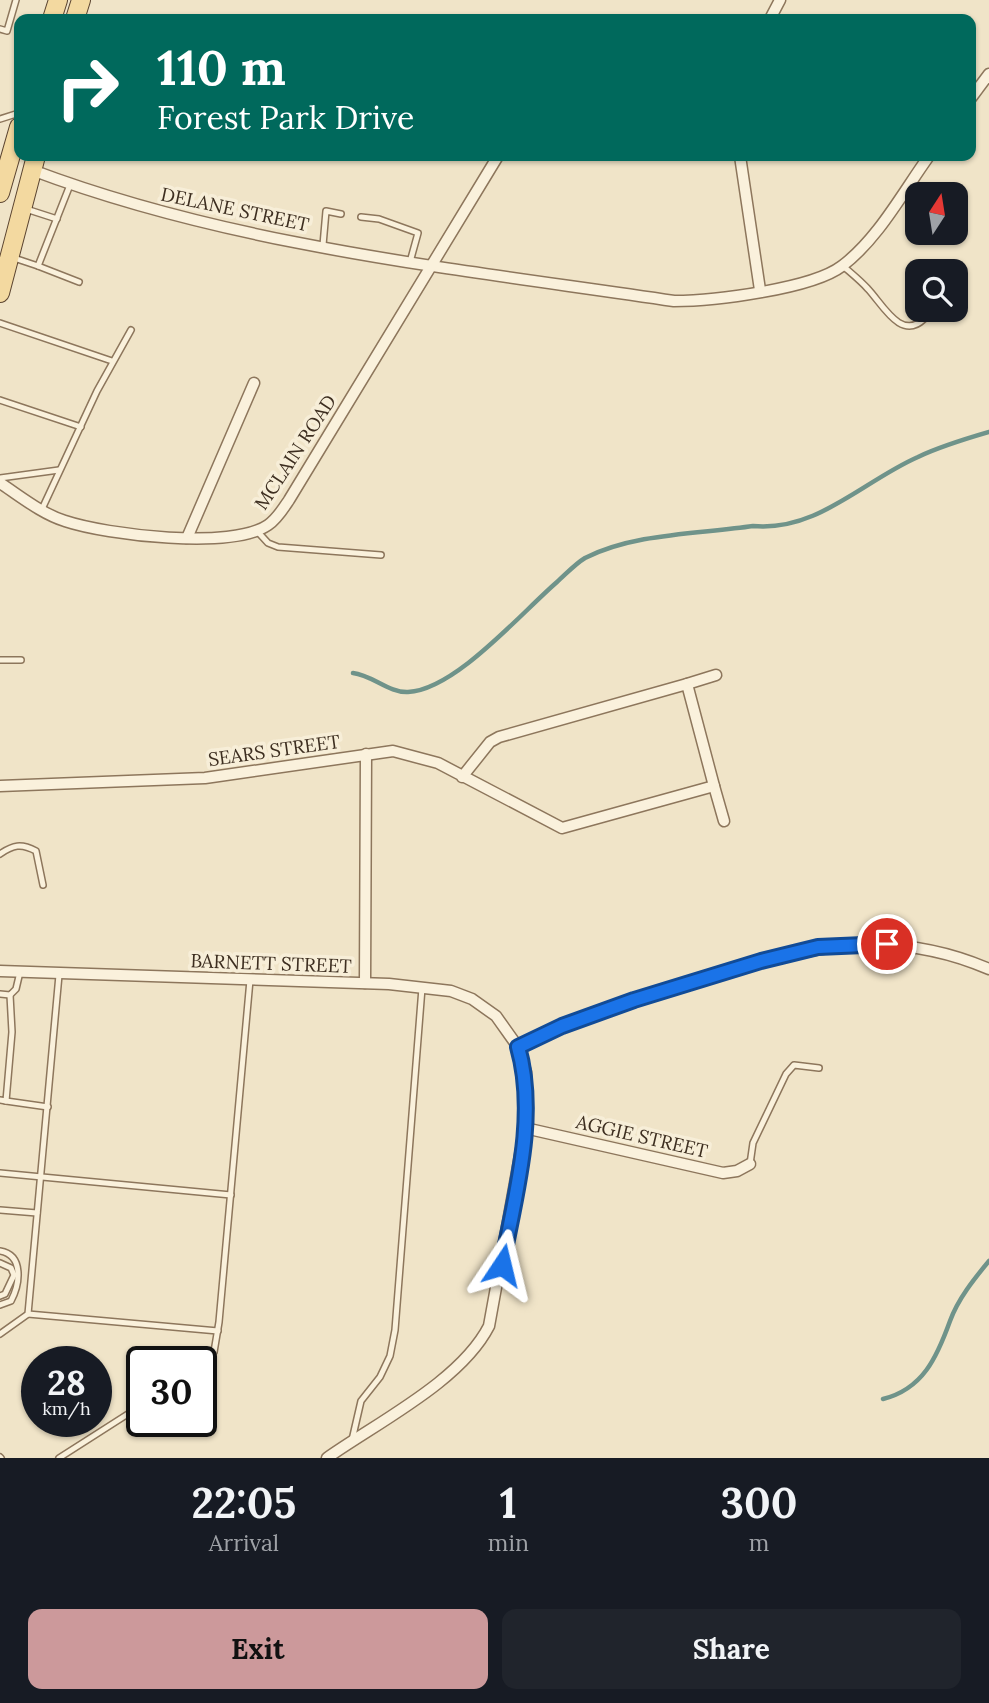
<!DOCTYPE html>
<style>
body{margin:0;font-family:Lora,serif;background:#20242c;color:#f1f3f6;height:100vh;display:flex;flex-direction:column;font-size:26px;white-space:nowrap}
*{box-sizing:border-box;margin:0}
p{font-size:23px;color:#9ea1a6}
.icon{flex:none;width:38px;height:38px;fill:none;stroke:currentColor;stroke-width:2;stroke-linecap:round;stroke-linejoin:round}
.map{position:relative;height:1458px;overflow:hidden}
.sheet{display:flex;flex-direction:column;background:#171b24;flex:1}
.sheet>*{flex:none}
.hud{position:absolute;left:14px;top:14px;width:962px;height:147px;border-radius:14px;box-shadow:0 2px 5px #0004;background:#00695c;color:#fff;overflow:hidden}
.needle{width:46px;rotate:12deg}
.buttons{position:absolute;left:905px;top:182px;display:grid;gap:14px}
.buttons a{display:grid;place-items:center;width:63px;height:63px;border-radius:14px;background:#171b24;box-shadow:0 2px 5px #0004;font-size:35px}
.speed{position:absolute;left:21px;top:1346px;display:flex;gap:14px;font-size:35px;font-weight:700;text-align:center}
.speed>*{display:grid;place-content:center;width:91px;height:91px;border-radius:50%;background:#171b24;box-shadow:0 2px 5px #0004;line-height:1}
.speed small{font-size:18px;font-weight:400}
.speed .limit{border:4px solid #111;border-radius:10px;background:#fff;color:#111}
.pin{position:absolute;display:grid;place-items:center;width:60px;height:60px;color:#fff;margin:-30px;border:4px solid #fff;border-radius:50%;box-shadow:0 2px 7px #0007}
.me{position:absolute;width:77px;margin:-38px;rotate:10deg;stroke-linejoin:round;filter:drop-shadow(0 0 5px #0008)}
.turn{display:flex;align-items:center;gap:24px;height:147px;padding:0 28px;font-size:32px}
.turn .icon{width:91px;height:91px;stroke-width:2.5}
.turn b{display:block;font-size:49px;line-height:60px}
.eta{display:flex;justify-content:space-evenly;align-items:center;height:119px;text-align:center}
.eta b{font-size:42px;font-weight:800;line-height:49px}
.button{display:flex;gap:14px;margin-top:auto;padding:14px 28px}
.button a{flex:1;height:80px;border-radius:14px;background:#cc999b;color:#111;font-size:28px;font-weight:800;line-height:80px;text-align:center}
.button a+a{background:#20242c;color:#f1f3f6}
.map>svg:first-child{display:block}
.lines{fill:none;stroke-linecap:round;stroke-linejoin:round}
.stream{stroke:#6f938a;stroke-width:4.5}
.service-casing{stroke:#8d765c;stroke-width:8}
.minor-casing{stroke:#8d765c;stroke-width:13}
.primary-casing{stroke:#5b4430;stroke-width:20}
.service{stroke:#faf1dc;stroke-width:5}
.minor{stroke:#faf1dc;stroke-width:10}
.primary{stroke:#f3d9a0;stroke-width:18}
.route-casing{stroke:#114b97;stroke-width:18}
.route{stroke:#1a73e8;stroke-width:12}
.labels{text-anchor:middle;stroke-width:7;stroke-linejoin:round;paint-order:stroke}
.street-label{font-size:19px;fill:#3d2e20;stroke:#f7eed8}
</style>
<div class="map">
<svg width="989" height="1458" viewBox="0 0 989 1458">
<rect width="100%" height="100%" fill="#f0e4c8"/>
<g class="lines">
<g class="stream">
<path d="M353,673C372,675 389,693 408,692C455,690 521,613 557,582C566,574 575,564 585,558C634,533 699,534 753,526C817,532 863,481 918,457C941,446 965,439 989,432"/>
<path d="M883,1399C923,1389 937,1357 950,1321C958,1299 974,1279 989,1261"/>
</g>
<g class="service-casing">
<g id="service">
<path d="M0,29L7,31L16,0"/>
<path d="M0,119L19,113"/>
<path d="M26,209L57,219"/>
<path d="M361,217L379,219L418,233L410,262"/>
<path d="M323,245L326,211L341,214"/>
<path d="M14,258L38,266L70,185"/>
<path d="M38,266L79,282"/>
<path d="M843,266C851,273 861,281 868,289C883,305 901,341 924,319"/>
<path d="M0,323L112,361"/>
<path d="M0,400L81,427"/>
<path d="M0,478L59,470"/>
<path d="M42,509L97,391L131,330"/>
<path d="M257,531L268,543L278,547L381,555"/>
<path d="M0,660H21"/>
<path d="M0,854C13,845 21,843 36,851L43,885"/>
<path d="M0,994L10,995L16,989L20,972"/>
<path d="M0,1100L6,1101L12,1032L10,995"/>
<path d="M6,1101L48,1107"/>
<path d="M750,1164L753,1143L786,1074L794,1065L819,1068"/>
<path d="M0,1173L231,1195"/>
<path d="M0,1210L37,1213"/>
<path d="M0,1251C24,1255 20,1284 11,1301L0,1305"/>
<path d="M0,1263L11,1268L14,1275L5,1294L0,1296"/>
<path d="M28,1314L218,1331"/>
<path d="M0,1334L28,1314L59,975"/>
<path d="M201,1367L214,1352L219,1322L250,980"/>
<path d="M352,1440L361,1401L380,1377L390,1356L395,1330L422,988"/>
<path d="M0,1457L1,1458"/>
<path d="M59,1458L142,1405"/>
</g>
</g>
<g class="minor-casing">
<g id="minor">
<path d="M770,19L780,0"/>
<path d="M971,98L989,74"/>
<path d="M740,156L760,290"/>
<path d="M32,170C236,247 460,269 674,301C713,301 812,289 842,266C878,239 903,192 929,156"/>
<path d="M0,483C20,496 42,514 65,521C107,535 232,550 268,525C277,519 283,509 289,500L498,156"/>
<path d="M187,538L254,383"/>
<path d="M687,684L716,675"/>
<path d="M0,786L205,778L393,751L438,763L562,828L714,786L687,684L499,737L490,742L462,777"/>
<path d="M714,786L724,821"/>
<path d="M0,971L389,984L451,991L472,999L496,1016L518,1047L526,1072L525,1128L489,1326C461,1381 378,1422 327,1458"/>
<path d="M365,983L366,754"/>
<path d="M518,1047C533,1041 547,1033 561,1026C610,1004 663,991 714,976C810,946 892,927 989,969"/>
<path d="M525,1128L723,1173L737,1171L750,1164"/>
</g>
</g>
<g class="primary-casing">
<g id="primary">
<path d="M52,19L58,0"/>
<path d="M75,19L81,0"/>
<path d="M0,193L19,127"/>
<path d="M0,293L36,156"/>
</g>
</g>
<use href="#service" class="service"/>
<use href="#minor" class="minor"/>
<use href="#primary" class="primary"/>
</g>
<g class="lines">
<g class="route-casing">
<path id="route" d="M502,1265C515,1195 538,1117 518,1047L562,1026L634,1000L761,961L818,947L887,944"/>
</g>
<use href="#route" class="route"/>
</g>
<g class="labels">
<g class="street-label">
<text transform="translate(235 209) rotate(12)" y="7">DELANE STREET</text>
<text transform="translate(295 452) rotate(-57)" y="7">MCLAIN ROAD</text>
<text transform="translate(274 750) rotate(-8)" y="7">SEARS STREET</text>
<text transform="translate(271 963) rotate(2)" y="7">BARNETT STREET</text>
<text transform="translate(642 1136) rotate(13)" y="7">AGGIE STREET</text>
</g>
</g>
</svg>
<div class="buttons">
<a><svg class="needle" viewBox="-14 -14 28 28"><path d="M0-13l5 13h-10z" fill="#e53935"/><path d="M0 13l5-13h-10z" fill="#9ea1a6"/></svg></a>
<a><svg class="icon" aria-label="search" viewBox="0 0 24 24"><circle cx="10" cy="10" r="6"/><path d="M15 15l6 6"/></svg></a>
</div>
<div class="speed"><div>28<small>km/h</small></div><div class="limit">30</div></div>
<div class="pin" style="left:887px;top:944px;background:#d93025"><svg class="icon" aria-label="arrive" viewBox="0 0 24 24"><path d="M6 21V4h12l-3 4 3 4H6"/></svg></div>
<svg class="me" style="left:502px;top:1265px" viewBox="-20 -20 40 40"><path d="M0-17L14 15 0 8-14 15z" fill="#1a73e8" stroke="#fff" stroke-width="4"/></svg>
<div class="hud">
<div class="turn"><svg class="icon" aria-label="right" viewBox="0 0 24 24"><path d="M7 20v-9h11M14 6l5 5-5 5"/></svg><div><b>110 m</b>Forest Park Drive</div></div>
</div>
</div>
<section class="sheet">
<div class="eta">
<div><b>22:05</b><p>Arrival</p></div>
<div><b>1</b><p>min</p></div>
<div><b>300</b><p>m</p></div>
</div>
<div class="button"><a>Exit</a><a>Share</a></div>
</section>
